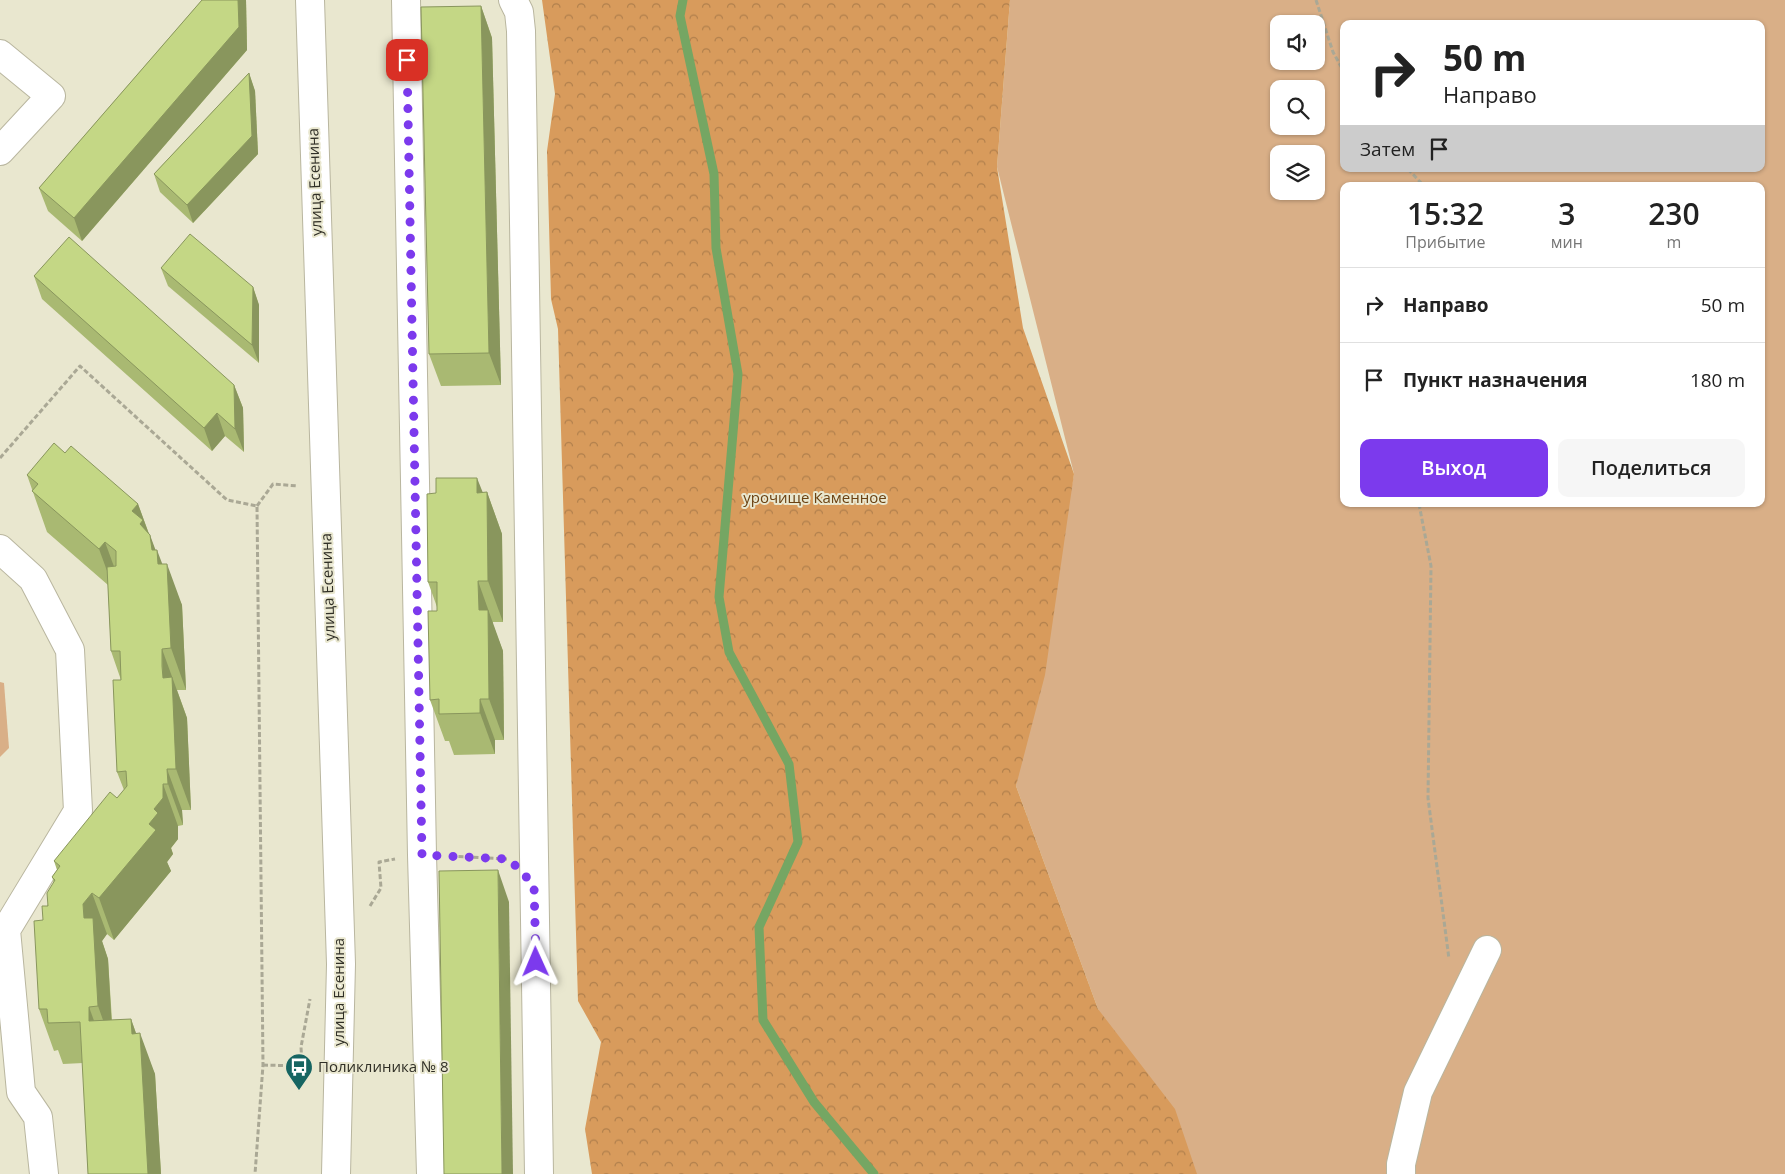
<!DOCTYPE html>
<html lang="ru">
<meta charset="utf-8">
<style>
body{margin:0;font-family:"Open Sans",sans-serif;background:#f6f6f6;color:#222;height:100vh;display:flex;flex-direction:column;font-size:19px;white-space:nowrap}
*{box-sizing:border-box;margin:0}
p{font-size:16px;color:#767676}
.icon{flex:none;width:28px;height:28px;fill:none;stroke:currentColor;stroke-width:2;stroke-linecap:round;stroke-linejoin:round}
.map{position:relative;flex:1;overflow:hidden}
.drawer{position:absolute;left:1340px;top:182px;width:425px;height:325px;display:flex;flex-direction:column;background:#fff;border-radius:10px;box-shadow:0 1px 4px #0004}
.drawer>*{flex:none}
.banner{position:absolute;left:1340px;top:20px;width:425px;height:152px;border-radius:10px;box-shadow:0 1px 4px #0004;background:#fff;color:#222;overflow:hidden}
.tools{position:absolute;left:1270px;top:15px;display:grid;gap:10px}
.tools a{display:grid;place-items:center;width:55px;height:55px;border-radius:10px;background:#fff;box-shadow:0 1px 4px #0004;font-size:25px}
.pin{position:absolute;display:grid;place-items:center;width:42px;height:42px;color:#fff;margin:-21px;border-radius:10px;box-shadow:0 2px 8px #0006}
.me{position:absolute;width:55px;margin:-28px;rotate:359deg;stroke-linejoin:round;filter:drop-shadow(0 0 4px #0008)}
.turn{display:flex;align-items:center;gap:18px;height:105px;padding:0 20px;font-size:22px}
.turn .icon{width:65px;height:65px;stroke-width:2.5}
.turn b{display:block;font-size:35px;line-height:42px}
.then{display:flex;align-items:center;height:48px;padding:0 20px;background:#0003;gap:10px;font-size:19px}
.eta{display:flex;justify-content:space-evenly;align-items:center;height:85px;text-align:center}
.eta b{font-size:30px;font-weight:600;line-height:35px}
.primary-button{display:flex;gap:10px;margin-top:auto;padding:10px 20px}
.primary-button a{flex:1;height:58px;border-radius:10px;background:#7c3aed;color:#fff;font-size:20px;font-weight:600;line-height:58px;text-align:center}
.primary-button a+a{background:#f6f6f6;color:#222}
ul{padding:0;list-style:none}
li{display:flex;align-items:center;gap:15px;height:75px;padding:0 20px;border-top:1px solid #e0e0e0}
li div{flex:1}
li b{display:block;font-size:19px}
li em{font-style:normal}
.map>svg:first-child{display:block}
.green{fill:#d9af87;fill-rule:evenodd}
.forest{fill:url(#forest-crowns)}
.lines{fill:none;stroke-linecap:round;stroke-linejoin:round}
.stream{stroke:#75a663;stroke-width:9}
.minor-casing{stroke:#b9b69f;stroke-width:30}
.path{stroke:#aaa895;stroke-width:3;stroke-dasharray:5 2.5;stroke-linecap:butt}
.minor{stroke:#fff;stroke-width:28}
.wall{fill:#a9b972}
.shaded-wall{fill:#89965d}
.building{fill:#c4d785;stroke:#89965d}
.route{stroke:#7c3aed;stroke-width:9;stroke-dasharray:0 16.2}
.labels{text-anchor:middle;stroke-width:4;stroke-linejoin:round;paint-order:stroke}
.street-label{font-size:15px;fill:#302f26;stroke:#e9e7cf}
.park-label{font-size:15px;fill:#6b4212;stroke:#e9e7cf}
.poi-label{font-size:15px;fill:#302f26;stroke:#e9e7cf;text-anchor:start}
</style>
<div class="map">
<svg width="1785" height="1174" viewBox="0 0 1785 1174">
<defs>
<pattern id="forest-crowns" width="20" height="18" patternUnits="userSpaceOnUse" patternTransform="scale(1.25)"><rect width="20" height="18" fill="#d89b5c"/><path d="M2 6a3 3 0 1 1 6 0M12 15a3 3 0 1 1 6 0" fill="none" stroke="#b07f4c"/></pattern>
</defs>
<rect width="100%" height="100%" fill="#e9e7cf"/>
<g class="green">
<path d="M1010,0H1785V1174H1166L1098,1009L1016,786L1074,474L997,167ZM1279,24H1316V61H1279ZM1344,24H1761V169H1344ZM1279,89H1316V126H1279ZM1279,154H1316V191H1279ZM1344,186H1761V504H1344Z"/>
<path d="M0,682L4,683L9,748L0,757Z"/>
</g>
<path class="forest" d="M542,0H1010L997,167L1023,328L1074,474L1045,675L1016,786L1098,1009L1175,1109L1197,1174H592L585,1129L601,1042L578,1001L558,329L551,299L547,151L555,94Z"/>
<g class="lines">
<path class="stream" d="M683,0L680,16L714,174L716,248L738,374L719,597L729,652L789,764L798,842L759,927L763,1020L814,1102L874,1174"/>
<g class="minor-casing">
<g id="minor">
<path d="M310,0L341,964L336,1174"/>
<path d="M406,0L422,855L431,1174"/>
<path d="M513,0L519,12L521,31L539,1174"/>
<path d="M0,54L51,96L0,151"/>
<path d="M0,549L33,579L70,650L78,811L6,930L21,1092L38,1117L44,1174"/>
<path d="M1401,1174V1164L1418,1092L1487,950"/>
</g>
</g>
<g class="path">
<path d="M1316,0L1333,52L1344,72"/>
<path d="M1408,169L1424,186"/>
<path d="M0,458L80,366L227,500L257,506L263,1065L255,1174"/>
<path d="M1419,504L1431,566L1428,798L1449,959"/>
<path d="M257,506L273,484L298,486"/>
<path d="M451,856L507,859"/>
<path d="M370,906L381,888L379,862L395,859"/>
<path d="M263,1065L302,1066L301,1047L310,999"/>
</g>
<use href="#minor" class="minor"/>
</g>
<g class="wall">
<path d="M202,0H246L247,50L82,241L48,211L39,188Z"/>
<path d="M481,6L492,38L501,385L441,386L429,354Z"/>
<path d="M249,73L255,91L258,154L193,223L160,192L154,174Z"/>
<path d="M161,268L253,287L259,305V363L168,286Z"/>
<path d="M34,276L234,385L243,408L244,452L225,436L212,451L42,299Z"/>
<path d="M65,453L138,504L155,550L182,605L186,690H177L187,718L191,810H182L183,825L178,826V839L171,848L173,854L167,862L171,871L114,940L107,934L102,941L108,959L112,1020L131,1019L136,1033L155,1074L161,1174H88L83,1063L63,1064L58,1050L54,1051L39,1009L43,920L54,883L52,877L57,870L54,861L117,798L124,790L117,772L121,680L111,651L108,585L47,532L27,475Z"/>
<path d="M487,492L502,534L503,622H493V625L503,651L504,740H495V754L454,755L449,741H445L430,700L437,611V607L428,582L483,493Z"/>
</g>
<g class="shaded-wall">
<path d="M238,0H246L247,50L82,241L74,218Z"/>
<path d="M481,6L492,38L501,385L489,353Z"/>
<path d="M249,73L255,91L258,154L193,223L187,205Z"/>
<path d="M253,287L259,305V363L252,345Z"/>
<path d="M234,385L243,408L244,452L235,429Z"/>
<path d="M217,413L225,436L212,451L204,428Z"/>
<path d="M477,478L487,503V492L502,534L503,622L488,581L477,493Z"/>
<path d="M138,504L150,537V535L157,554V550L168,579L167,564L182,605L186,690L171,648L132,511Z"/>
<path d="M105,542L120,583L114,590L99,549Z"/>
<path d="M478,581L503,651L504,740L489,699L479,610Z"/>
<path d="M162,649L187,718L191,810L176,769L163,678Z"/>
<path d="M480,699L495,740V754L480,713Z"/>
<path d="M167,769L182,810L183,825L168,784Z"/>
<path d="M163,784L178,826V839L171,848L173,854L167,862L171,871L114,940L99,898L149,824Z"/>
<path d="M498,870L509,902L513,1174H502Z"/>
<path d="M92,893L107,934L102,941L108,959L113,1048L98,1006L84,918L83,904Z"/>
<path d="M89,1007L104,1048L89,1021Z"/>
<path d="M131,1019L141,1048L140,1033L155,1074L161,1174H148L132,1034Z"/>
</g>
<g class="building">
<path d="M202,0H238L239,27L74,218L39,188Z"/>
<path d="M481,6L489,353L429,354L421,7Z"/>
<path d="M249,73L252,136L187,205L154,174Z"/>
<path d="M190,234L253,287L252,345L161,268Z"/>
<path d="M69,237L234,385L235,429L217,413L204,428L34,276Z"/>
<path d="M54,443L65,453L71,446L138,504L132,511L143,520L140,524L150,535L152,550H157L158,564H167L171,648L162,649V666L163,678L172,677L176,769H167L168,784H163V798L154,809L158,813L149,824L156,830L99,898L92,893L83,904L84,918H93L98,1006L89,1007V1021L131,1019L132,1034L140,1033L148,1174H88L80,1022L48,1023L47,1009H39L34,921L43,920L42,906H48L47,893L55,880L52,877L60,866L54,861L110,792L117,798L127,786L126,771L117,772L113,680H121L120,651H111L107,567L116,566V551L105,542L99,549L32,491L38,484L27,475Z"/>
<path d="M436,478H477V493L487,492L488,581H478L479,610H488L489,699H480V713L439,714V699L430,700L428,611H437V582H428L427,494L436,493Z"/>
<path d="M498,870L502,1174H444L439,871Z"/>
</g>
<g class="lines">
<path class="route" d="M407,60L422,855L509,859L534,885L536,962"/>
</g>
<defs>
<g id="bus-pin" transform="scale(1.4375)"><path d="M0 17L-7.5 6A9.5 9.5 0 1 1 7.5 6Z" fill="#166562" stroke="#e9e7cf"/><path d="M-5-6H5V4H4V6H2V4H-2V6H-4V4H-5ZM-3.5-4V0h7V-4ZM-3.5 1.2v1.5H-2V1.2ZM2 1.2v1.5H3.5V1.2Z" fill="#fff"/></g>
</defs>
<g fill-rule="evenodd">
<use href="#bus-pin" x="299" y="1067"/>
</g>
<g class="labels">
<g class="street-label">
<text transform="translate(315 182) rotate(-92)" y="5">улица Есенина</text>
<text transform="translate(328 587) rotate(-92)" y="5">улица Есенина</text>
<text transform="translate(339 992) rotate(-90)" y="5">улица Есенина</text>
</g>
<g class="park-label">
<text x="815" y="503">урочище Каменное</text>
</g>
<g class="poi-label">
<text x="318" y="1072">Поликлиника № 8</text>
</g>
</g>
</svg>
<div class="tools">
<a><svg class="icon" aria-label="sound" viewBox="0 0 24 24"><path d="M4 9h4l5-4v14l-5-4H4zM17 9q2 3 0 6"/></svg></a>
<a><svg class="icon" aria-label="search" viewBox="0 0 24 24"><circle cx="10" cy="10" r="6"/><path d="M15 15l6 6"/></svg></a>
<a><svg class="icon" aria-label="layers" viewBox="0 0 24 24"><path d="M12 4l9 5-9 5-9-5zM3 14l9 5 9-5"/></svg></a>
</div>
<div class="pin" style="left:407px;top:60px;background:#d93025"><svg class="icon" aria-label="arrive" viewBox="0 0 24 24"><path d="M6 21V4h12l-3 4 3 4H6"/></svg></div>
<svg class="me" style="left:536px;top:962px" viewBox="-20 -20 40 40"><path d="M0-17L14 15 0 8-14 15z" fill="#7c3aed" stroke="#fff" stroke-width="4"/></svg>
<div class="banner">
<div class="turn"><svg class="icon" aria-label="right" viewBox="0 0 24 24"><path d="M7 20v-9h11M14 6l5 5-5 5"/></svg><div><b>50 m</b>Направо</div></div>
<div class="then">Затем<svg class="icon" aria-label="arrive" viewBox="0 0 24 24"><path d="M6 21V4h12l-3 4 3 4H6"/></svg></div>
</div>
<section class="drawer">
<div class="eta">
<div><b>15:32</b><p>Прибытие</p></div>
<div><b>3</b><p>мин</p></div>
<div><b>230</b><p>m</p></div>
</div>
<ul>
<li><svg class="icon" aria-label="right" viewBox="0 0 24 24"><path d="M7 20v-9h11M14 6l5 5-5 5"/></svg><div><b>Направо</b></div><em>50 m</em></li>
<li><svg class="icon" aria-label="arrive" viewBox="0 0 24 24"><path d="M6 21V4h12l-3 4 3 4H6"/></svg><div><b>Пункт назначения</b></div><em>180 m</em></li>
</ul>
<div class="primary-button"><a>Выход</a><a>Поделиться</a></div>
</section>
</div>
